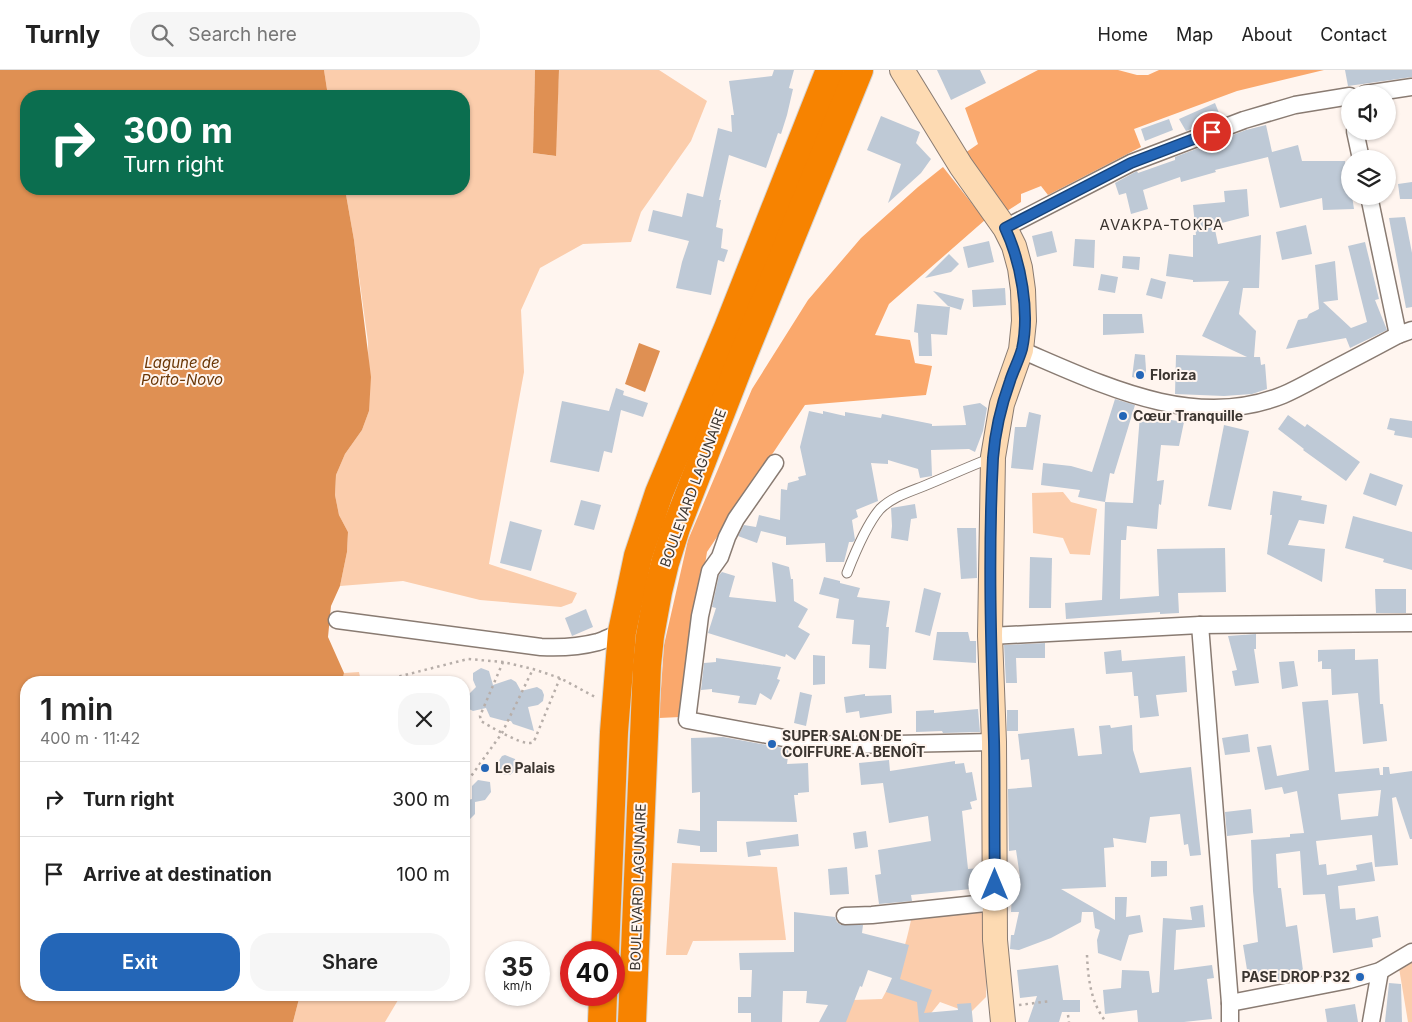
<!DOCTYPE html>
<meta charset="utf-8">
<style>
body{margin:0;font-family:Inter,sans-serif;background:#f6f6f6;color:#222;height:100vh;display:flex;flex-direction:column;font-size:19px;white-space:nowrap}
*{box-sizing:border-box;margin:0}
p{font-size:16px;color:#767676}
.icon{flex:none;width:28px;height:28px;fill:none;stroke:currentColor;stroke-width:2;stroke-linecap:round;stroke-linejoin:round}
.map{position:relative;flex:1;overflow:hidden}
.side{position:absolute;left:20px;top:606px;width:450px;height:325px;display:flex;flex-direction:column;background:#fff;border-radius:20px;box-shadow:0 1px 4px #0004}
.side>*{flex:none}
.top-card{position:absolute;left:20px;top:20px;width:450px;height:105px;border-radius:20px;box-shadow:0 1px 4px #0004;background:#0b6e4f;color:#fff;overflow:hidden}
.buttons{position:absolute;left:1341px;top:15px;display:grid;gap:10px}
.buttons a{display:grid;place-items:center;width:55px;height:55px;border-radius:50%;background:#fff;box-shadow:0 1px 4px #0004;font-size:25px}
.speed{position:absolute;left:485px;top:871px;display:flex;gap:10px;font-size:25px;font-weight:700;text-align:center}
.speed>*{display:grid;place-content:center;width:65px;height:65px;border-radius:50%;background:#fff;box-shadow:0 1px 4px #0004;line-height:1}
.speed small{font-size:12px;font-weight:400}
.speed .limit{border:8px solid #d22;background:#fff;color:#111}
.pin{position:absolute;display:grid;place-items:center;width:42px;height:42px;color:#fff;margin:-21px;border:2px solid #fff;border-radius:50%;box-shadow:0 1px 5px #0007}
.me{position:absolute;width:55px;margin:-28px;rotate:0deg;stroke-linejoin:round;filter:drop-shadow(0 0 4px #0008)}
.turn{display:flex;align-items:center;gap:18px;height:105px;padding:0 20px;font-size:22px}
.turn .icon{width:65px;height:65px;stroke-width:2.5}
.turn b{display:block;font-size:35px;line-height:42px}
.round{display:grid;place-items:center;flex:none;width:52px;height:52px;border-radius:20px;background:#f6f6f6}
.head{display:flex;align-items:center;justify-content:space-between;height:85px;padding:0 20px}
h1{font-size:30px;font-weight:600;line-height:38px}
.button{display:flex;gap:10px;margin-top:auto;padding:10px 20px}
.button a{flex:1;height:58px;border-radius:20px;background:#2466b7;color:#fff;font-size:20px;font-weight:600;line-height:58px;text-align:center}
.button a+a{background:#f6f6f6;color:#222}
ul{padding:0;list-style:none}
li{display:flex;align-items:center;gap:15px;height:75px;padding:0 20px;border-top:1px solid #e0e0e0}
li div{flex:1}
li b{display:block;font-size:19px}
li em{font-style:normal}
header{display:flex;align-items:center;gap:30px;box-sizing:border-box;height:70px;padding:0 25px;background:#fff;border-bottom:1px solid #e0e0e0}
header strong{font-size:24px}
nav{display:flex;gap:28px;margin-inline-start:auto;font-size:18px}
.search{width:350px;height:45px;background:#f6f6f6;display:flex;align-items:center;gap:12px;box-sizing:border-box;padding:0 18px;border-radius:20px;color:#767676;font-size:19px}
.map>svg:first-child{display:block}
.green{fill:#fbcdac}
.forest{fill:#faa86c}
.water{fill:#df9053}
.building{fill:#bec9d6;fill-rule:evenodd}
.lines{fill:none;stroke-linecap:round;stroke-linejoin:round}
.lane-casing{stroke:#897b72;stroke-width:11}
.street-casing{stroke:#897b72;stroke-width:19}
.secondary-casing{stroke:#897b72;stroke-width:26}
.highway-casing{stroke:#d4d3d1;stroke-width:30}
.path{stroke:#b7aea9;stroke-width:2.5;stroke-dasharray:2.5 4;stroke-linecap:butt}
.lane{stroke:#fff;stroke-width:9}
.street{stroke:#fff;stroke-width:16}
.secondary{stroke:#fddab2;stroke-width:24}
.highway{stroke:#f78300;stroke-width:28}
.route-casing{stroke:#174277;stroke-width:12}
.route{stroke:#2466b7;stroke-width:9}
.poi-dot{fill:#2466b7;stroke:#fff5ef;stroke-width:2}
.labels{text-anchor:middle;stroke-width:4;stroke-linejoin:round;paint-order:stroke}
.poi-label{font-size:14px;font-weight:bold;fill:#3b3530;stroke:#fff5ef;text-anchor:start}
.street-label{font-size:14px;fill:#3b3530;stroke:#fff5ef}
.neighbourhood-label{font-size:15px;letter-spacing:1px;fill:#3b3530;stroke:#fff5ef}
.water-label{font-size:15px;font-style:italic;fill:#6b3707;stroke:#fff5ef}
</style>
<header>
<strong>Turnly</strong>
<div class="search"><svg class="icon" aria-label="search" viewBox="0 0 24 24"><circle cx="10" cy="10" r="6"/><path d="M15 15l6 6"/></svg>Search here</div>
<nav><a>Home</a><a>Map</a><a>About</a><a>Contact</a></nav>
</header>
<div class="map">
<svg width="1412" height="952" viewBox="0 0 1412 952">
<rect width="100%" height="100%" fill="#fff5ef"/>
<g class="green">
<path d="M324,0H535L533,83L555,86L559,0H659L707,31L691,71L641,142L631,172L583,174L540,198L521,240L524,302L489,494L577,523L572,533L561,537L480,530L403,511L340,516L347,482L348,462L339,445L335,425L336,405L345,384L362,360L369,341L368,272L354,170L345,119H464V26H328Z"/>
<path d="M1063,422L1071,432L1097,439L1090,485L1070,484L1063,468L1033,463L1032,423Z"/>
<path d="M359,602L361,612H342L344,603Z"/>
<path d="M672,793L777,797L786,870L693,871L687,885H666Z"/>
<path d="M979,834L989,848L986,927L970,943L940,932L924,952H834L853,930L882,929C899,900 906,875 913,841Z"/>
<path d="M1412,889V952H1408L1399,898Z"/>
<path d="M300,925H401L385,952H293Z"/>
</g>
<g class="forest">
<path d="M1038,0H1118L1137,5H1148L1159,0H1324L1237,21L1134,59L1141,77L1048,125L1041,116L1021,124V132L1007,141L965,83L978,74L965,38Z"/>
<path d="M943,97L985,150L889,234L875,265L910,270L915,293L932,296L926,325L805,335L707,482L680,647L659,648L664,575L688,470L752,319L808,230L861,168L918,117Z"/>
</g>
<g class="water">
<path d="M0,0H324L328,26H26V119H345L354,170L371,307L369,341L362,360L345,384L336,405L335,425L339,445L348,462L347,482L340,516L331,536L328,567L344,603L342,612H26V925H300L293,952H0Z"/>
<path d="M535,0H559L556,86L533,83Z"/>
<path d="M639,273L660,281L645,322L625,314Z"/>
</g>
<g class="building">
<path d="M774,0H794L789,18L793,19L787,45L781,64L778,63L766,98L729,85L719,130H721L716,157L723,159L721,178L728,180L724,192L718,190L711,225L676,218L682,192L689,171L648,161L653,140L682,147L687,123L703,127L718,58L732,62L731,45H734L729,11L772,6Z"/>
<path d="M937,0H980L986,13L951,30Z"/>
<path d="M1345,0H1412V7L1348,16Z"/>
<path d="M1215,33L1221,48L1186,61L1179,49Z"/>
<path d="M881,46L920,62L916,73L931,89L921,103L888,133L901,94L867,80Z"/>
<path d="M1169,49L1173,60L1145,71L1141,59Z"/>
<path d="M1266,55L1272,82L1298,75L1302,91H1345L1350,126H1352L1354,139L1323,140L1322,128L1280,138L1268,87L1215,100L1216,102L1181,112L1180,107L1143,120L1148,139L1131,144L1126,123L1119,125L1115,113L1135,102L1137,101L1138,103L1175,90V87L1246,60Z"/>
<path d="M1412,112V129H1400L1398,114Z"/>
<path d="M1247,119L1249,146L1214,155L1218,174L1261,165L1259,218H1243L1239,244L1256,261L1254,287H1260L1261,295L1265,294L1267,319L1252,324L1224,326L1175,324L1176,285L1247,287L1202,266L1229,211L1193,212V210L1166,206L1169,184L1193,187V165H1196L1193,135L1225,132L1224,121Z"/>
<path d="M1405,147L1412,183V237L1406,238L1389,148Z"/>
<path d="M1306,155L1312,184L1282,190L1276,162Z"/>
<path d="M1052,161L1057,182L1037,187L1032,166Z"/>
<path d="M1075,169L1095,170L1094,198L1073,196Z"/>
<path d="M989,171L994,192L968,198L963,177Z"/>
<path d="M1365,172L1379,229L1375,230L1387,260L1350,278L1346,268L1286,279L1298,250L1307,248L1309,244L1319,239L1315,195L1335,191L1338,230L1323,232L1351,258L1367,252L1348,176Z"/>
<path d="M949,184L959,194L951,202L925,208Z"/>
<path d="M1123,186L1140,187L1139,200L1122,198Z"/>
<path d="M1101,204L1118,207L1115,223L1098,220Z"/>
<path d="M1151,208L1166,212L1162,229L1146,225Z"/>
<path d="M1005,218L1006,235L973,237L972,220Z"/>
<path d="M933,221L964,229L961,240L948,236Z"/>
<path d="M917,234L950,237L947,265L931,264L932,286H919L918,263L914,262Z"/>
<path d="M1103,244H1142L1144,263L1103,265Z"/>
<path d="M1135,284L1145,285L1146,300L1144,310L1132,307Z"/>
<path d="M616,318L624,321L623,325L648,333L643,347L621,340L612,383L604,381L599,402L550,392L562,331L609,341Z"/>
<path d="M1115,329L1135,335L1114,404L1110,403L1105,432L1078,427L1080,420L1041,415L1043,393L1071,396L1092,402Z"/>
<path d="M980,333L987,338L983,361L975,382L969,379L931,380L932,406L920,408L918,399L888,390V394L871,393L878,431L856,440L858,447L852,450L855,470L853,472H849L844,492H826L825,473L786,475V467L761,461L757,473L738,466L744,455L756,457L759,445L780,450L781,419L787,420L788,413L799,410L798,407L806,405L800,377L809,341L823,344V341L845,346V342L881,348L882,344L932,354V356L966,355L963,336Z"/>
<path d="M1029,342L1041,345L1033,400L1011,398L1015,357H1026Z"/>
<path d="M1140,345L1184,352L1179,376L1161,375L1157,411L1164,410L1161,435L1159,434L1157,459L1127,456L1126,470H1121L1120,529L1159,526L1157,479L1225,478L1226,522L1178,523L1179,543L1160,544V542L1066,549L1065,533L1102,530L1105,432L1133,433Z"/>
<path d="M1288,345L1305,357L1307,354L1360,392L1346,411L1303,380L1304,379L1278,359Z"/>
<path d="M1390,348L1412,351V368L1394,365L1395,361L1387,359Z"/>
<path d="M1224,355L1249,361L1231,440L1208,436Z"/>
<path d="M1370,403L1403,415L1396,436L1363,424Z"/>
<path d="M1273,421L1302,426L1301,430L1327,435L1324,454L1299,450L1288,475L1325,479L1322,512L1267,484L1272,445H1270Z"/>
<path d="M581,430L601,435L594,460L574,455Z"/>
<path d="M915,434L917,448L911,449L908,471L891,468L892,456L891,438Z"/>
<path d="M1353,446L1412,462V500L1383,492L1384,489L1345,478Z"/>
<path d="M510,451L542,460L531,501L500,493Z"/>
<path d="M957,458H976L977,508L961,509Z"/>
<path d="M1030,487L1052,488L1051,538H1029Z"/>
<path d="M772,492L789,497L791,509H793L794,531L808,539L798,557L810,564L795,590L786,584L785,587L708,563L716,538L712,537L719,505L722,502L735,506L729,527L776,532Z"/>
<path d="M824,507L840,511V513L860,518L857,527L890,531L886,557H889L886,599L869,598L870,575L852,574L854,550L836,548L839,529L819,524Z"/>
<path d="M924,518L941,523L930,566L915,562Z"/>
<path d="M1375,519H1406V543H1376Z"/>
<path d="M586,539L593,557L572,566L565,548Z"/>
<path d="M937,562H968L970,571H976V593L933,590Z"/>
<path d="M1256,564V579H1254L1259,613L1235,616L1232,601L1237,600L1228,566Z"/>
<path d="M1045,573V588H1016L1017,613H1006L1004,575Z"/>
<path d="M1355,579V590L1378,589L1380,634H1383L1387,671L1363,674L1358,623L1332,625L1331,599H1322V591L1318,592V580Z"/>
<path d="M1121,580L1122,591L1185,586L1187,622L1156,625L1159,646L1140,648L1138,626H1134L1132,602L1106,604L1104,582Z"/>
<path d="M813,585L825,586V614L813,615Z"/>
<path d="M716,588L781,597L777,609L780,610L771,630L760,623L756,635L738,633L740,626L712,622V619L701,620L704,593L716,592Z"/>
<path d="M1294,591L1298,616L1282,619L1279,592Z"/>
<path d="M481,598L489,601L493,615L511,609L516,612L521,621L537,617L542,620L544,625L543,631L538,635L528,637L534,661L513,654L511,651H505L490,647L486,638L473,641L467,638L465,628L476,617L473,610V603Z"/>
<path d="M800,622L812,625L806,656L794,653Z"/>
<path d="M865,624V626L891,625L892,643L860,648L859,641L846,643L844,627Z"/>
<path d="M1328,630L1335,702L1379,698L1380,705H1383V697H1389L1390,704L1412,701V769H1410L1396,727L1392,728L1398,795L1375,797L1372,765L1316,771L1319,795L1326,794L1327,805L1357,800L1356,795L1372,792L1375,811L1338,816L1340,839L1355,838L1356,850L1378,846L1381,867L1372,869L1373,877L1333,883L1325,824L1303,825L1300,781L1276,784L1278,818H1281L1286,857L1297,855L1304,908L1272,912V908L1249,912L1243,875L1258,872L1253,821L1251,770L1290,767V764L1304,763L1297,721L1284,724L1282,717L1265,720L1257,677L1271,675L1277,706L1309,700L1302,632ZM1381,720L1378,746L1341,750L1338,724Z"/>
<path d="M978,639L980,662L943,663L942,661L916,662V641L934,640V643Z"/>
<rect x="1007" y="640" width="11" height="21"/>
<path d="M1110,655L1111,658L1132,655L1133,680L1140,703L1191,697L1201,785L1190,786L1188,774L1184,775L1180,744L1150,747L1146,773L1113,768L1114,777L1104,778L1106,817L1061,819L1115,850V827H1127L1126,847L1140,845L1143,862L1129,865L1121,891L1098,883L1097,870L1100,860L1095,858L1093,842H1082L1081,852L1051,868L1019,880L1010,879L1011,865H1014L1019,842H1011L1013,806L1020,807L1016,780L1009,781L1008,719L1032,717L1029,689L1021,690L1018,664L1074,658L1078,686L1102,684L1099,656Z"/>
<path d="M1248,664L1250,682L1225,685L1222,668Z"/>
<path d="M723,667L789,679L787,694L808,693L809,722L798,723V725H794L797,752L717,751V782H700V776L677,773L679,759L700,761V722L692,723L691,668Z"/>
<path d="M505,685L515,689L517,698L510,705L498,704L497,700L496,699L498,692L502,686Z"/>
<path d="M889,690L890,701L955,691V694L964,693L966,703L972,702L977,730L970,732L972,739L962,741L968,799L981,798V818L911,825L912,831L879,834L875,805L881,804L878,780L931,771L928,746L889,753L883,713L861,715L859,693Z"/>
<path d="M478,710L490,712L491,722L485,730L475,732V744L464,755V731L472,729V716Z"/>
<path d="M1251,739L1253,763L1227,766L1225,742Z"/>
<path d="M866,761L868,777L855,779L853,763Z"/>
<path d="M798,764L799,776L760,780L761,785L748,787L746,772Z"/>
<path d="M1151,791H1167V806L1151,807Z"/>
<path d="M847,797L849,824L830,825L828,799Z"/>
<path d="M1203,835L1205,857L1176,860L1174,900L1212,895L1214,908L1207,909L1212,949L1184,952H1138L1137,940L1105,944L1103,920L1121,918L1122,900L1149,901L1152,923L1159,922L1163,848L1192,850L1190,837Z"/>
<path d="M794,842L835,847L837,852L841,855H863L862,863L909,875L900,909L932,920L924,943L958,940L957,934L971,933L973,952H919L917,932L886,922L892,908L868,900L862,917L860,916L846,952H819L828,935L806,933L807,921H783L782,952H751V943H738V927H751L752,900H740L739,883L794,882Z"/>
<path d="M1058,895L1063,930H1080V942H1062L1059,952H1028L1037,926L1020,928L1017,900Z"/>
<path d="M1389,913L1401,914L1402,952H1385Z"/>
<path d="M1355,934L1358,952H1327L1325,939Z"/>
</g>
<g class="lines">
<g class="lane-casing">
<path id="lane" d="M847,503C854,485 867,454 880,439C892,427 909,422 924,416C946,407 968,397 991,388"/>
</g>
<g class="street-casing">
<g id="street">
<path d="M1365,24L1412,17"/>
<path d="M1355,61L1361,89"/>
<path d="M1369,126L1398,265"/>
<path d="M1005,158L1131,93L1244,50L1295,35L1350,26"/>
<path d="M1021,280C1103,315 1194,361 1283,325C1297,319 1311,311 1324,304C1349,291 1374,278 1398,265L1412,260"/>
<path d="M775,393L736,449L727,467L720,487L710,501L700,546L687,650L816,674L847,675L994,672"/>
<path d="M337,550L541,577C561,578 579,577 598,572C608,569 617,562 628,562"/>
<path d="M1200,555L1230,933V952"/>
<path d="M990,566L1200,555L1412,553"/>
<path d="M845,846L872,845L995,832"/>
<path d="M1230,933L1349,910L1380,901L1412,882"/>
<path d="M1371,952L1380,901"/>
</g>
</g>
<g class="secondary-casing">
<path id="secondary" d="M902,0L961,96L1005,158L1014,176L1020,198L1023,220L1024,251L1021,280L1002,334L993,387L990,566L994,672L995,870L1003,952"/>
</g>
<g class="highway-casing">
<g id="highway">
<path d="M605,882L614,662L622,562L638,486L659,423L728,258L830,0"/>
<path d="M602,952L603,925"/>
<path d="M632,952L647,595L650,566L658,522L665,493L676,458L740,293L859,0"/>
</g>
</g>
<g class="path">
<path d="M503,592L480,646L481,651C489,656 520,674 529,673C533,673 533,672 535,669L560,608"/>
<path d="M393,608L468,589L503,592L533,599L560,608L597,628"/>
<path d="M464,716L502,663L533,599"/>
<path d="M1087,885C1088,909 1091,933 1106,952"/>
<path d="M1019,935L1051,931"/>
<path d="M1068,945L1069,952"/>
</g>
<use href="#lane" class="lane"/>
<use href="#street" class="street"/>
<use href="#secondary" class="secondary"/>
<use href="#highway" class="highway"/>
</g>
<g class="lines">
<g class="route-casing">
<path id="route" d="M995,815C994,767 995,719 994,671C991,577 988,483 993,388C995,362 1001,336 1010,311C1013,301 1019,290 1022,279C1030,242 1021,192 1005,158L1131,93L1212,62"/>
</g>
<use href="#route" class="route"/>
</g>
<g class="poi-dot">
<circle cx="1140" cy="305" r="5"/>
<circle cx="1123" cy="346" r="5"/>
<circle cx="772" cy="674" r="5"/>
<circle cx="485" cy="698" r="5"/>
<circle cx="1360" cy="907" r="5"/>
</g>
<g class="labels">
<g class="poi-label">
<text x="1150" y="310">Floriza</text>
<text x="1133" y="351">Cœur Tranquille</text>
<text x="782" y="671">SUPER SALON DE<tspan x="782" dy="16">COIFFURE A. BENOÎT</tspan></text>
<text x="495" y="703">Le Palais</text>
<text x="1350" y="912" text-anchor="end">PASE DROP P32</text>
</g>
<g class="street-label">
<text transform="translate(693 418) rotate(-70)" y="5">BOULEVARD LAGUNAIRE</text>
<text transform="translate(638 817) rotate(-88)" y="5">BOULEVARD LAGUNAIRE</text>
</g>
<g class="neighbourhood-label">
<text x="1162" y="160">AVAKPA-TOKPA</text>
</g>
<g class="water-label">
<text x="182" y="298">Lagune de<tspan x="182" dy="17">Porto-Novo</tspan></text>
</g>
</g>
</svg>
<div class="buttons">
<a><svg class="icon" aria-label="sound" viewBox="0 0 24 24"><path d="M4 9h4l5-4v14l-5-4H4zM17 9q2 3 0 6"/></svg></a>
<a><svg class="icon" aria-label="layers" viewBox="0 0 24 24"><path d="M12 4l9 5-9 5-9-5zM3 14l9 5 9-5"/></svg></a>
</div>
<div class="speed"><div>35<small>km/h</small></div><div class="limit">40</div></div>
<div class="pin" style="left:1212px;top:62px;background:#d93025"><svg class="icon" aria-label="arrive" viewBox="0 0 24 24"><path d="M6 21V4h12l-3 4 3 4H6"/></svg></div>
<svg class="me" style="left:995px;top:815px" viewBox="-20 -20 40 40"><circle r="19" fill="#fff"/><path d="M0-13L10 11 0 6-10 11z" fill="#2466b7"/></svg>
<div class="top-card">
<div class="turn"><svg class="icon" aria-label="right" viewBox="0 0 24 24"><path d="M7 20v-9h11M14 6l5 5-5 5"/></svg><div><b>300 m</b>Turn right</div></div>
</div>
<section class="side">
<div class="head"><div><h1>1 min</h1><p>400 m · 11:42</p></div><a class="round"><svg class="icon" aria-label="close" viewBox="0 0 24 24"><path d="M6 6l12 12M18 6L6 18"/></svg></a></div>
<ul>
<li><svg class="icon" aria-label="right" viewBox="0 0 24 24"><path d="M7 20v-9h11M14 6l5 5-5 5"/></svg><div><b>Turn right</b></div><em>300 m</em></li>
<li><svg class="icon" aria-label="arrive" viewBox="0 0 24 24"><path d="M6 21V4h12l-3 4 3 4H6"/></svg><div><b>Arrive at destination</b></div><em>100 m</em></li>
</ul>
<div class="button"><a>Exit</a><a>Share</a></div>
</section>
</div>
